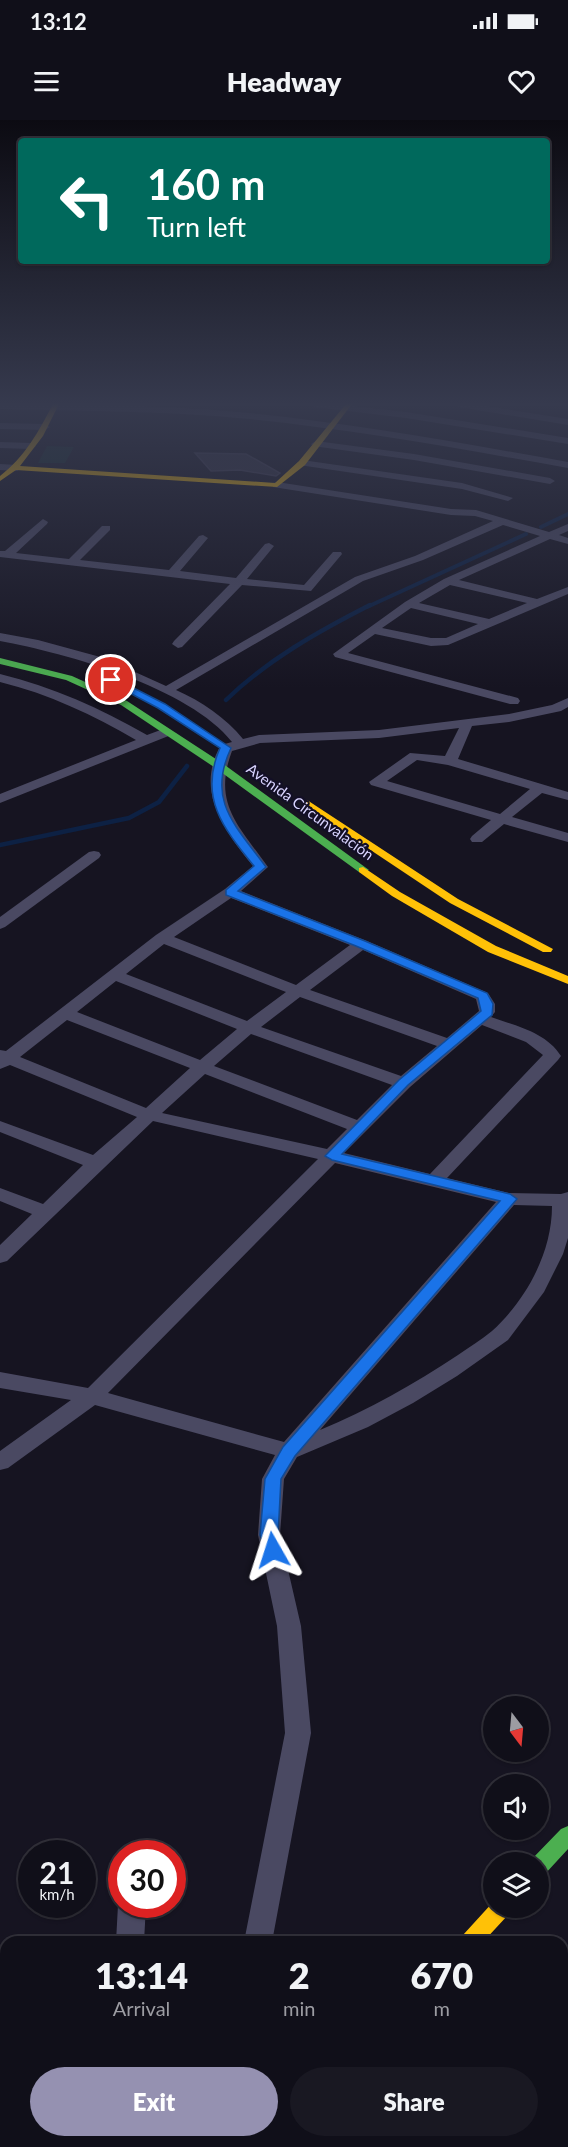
<!DOCTYPE html>
<meta charset="utf-8">
<style>
body{margin:0;font-family:Lato,sans-serif;background:#191822;color:#f1f3f6;height:100vh;display:flex;flex-direction:column;font-size:22px;white-space:nowrap}
*{box-sizing:border-box;margin:0}
p{font-size:20px;color:#9c9ca2}
.icon{flex:none;width:33px;height:33px;fill:none;stroke:currentColor;stroke-width:2;stroke-linecap:round;stroke-linejoin:round}
.map{position:relative;flex:1;overflow:hidden}
.panel{position:absolute;left:0px;top:1816px;width:568px;height:212px;display:flex;flex-direction:column;background:#100f19;border-radius:18px 18px 0 0;box-shadow:0 2px 4px #0004,0 0 0 2px #302f38}
.panel>*{flex:none}
.hud{position:absolute;left:18px;top:18px;width:532px;height:126px;border-radius:6px;box-shadow:0 2px 4px #0004,0 0 0 2px #302f38;background:#00695c;color:#fff;overflow:hidden}
.needle{width:39px;rotate:164deg}
.buttons{position:absolute;left:483px;top:1576px;display:grid;gap:12px}
.buttons a{display:grid;place-items:center;width:66px;height:66px;border-radius:50%;background:#100f19;box-shadow:0 2px 4px #0004,0 0 0 2px #302f38;font-size:30px}
.speed{position:absolute;left:18px;top:1720px;display:flex;gap:12px;font-size:30px;font-weight:700;text-align:center}
.speed>*{display:grid;place-content:center;width:78px;height:78px;border-radius:50%;background:#100f19;box-shadow:0 2px 4px #0004,0 0 0 2px #302f38;line-height:1}
.speed small{font-size:15px;font-weight:400}
.speed .limit{border:9px solid #d22;background:#fff;color:#111}
.pin{position:absolute;display:grid;place-items:center;width:51px;height:51px;color:#fff;margin:-26px;border:3px solid #fff;border-radius:50%;box-shadow:0 2px 6px #0007}
.me{position:absolute;width:66px;margin:-33px;rotate:354deg;stroke-linejoin:round;filter:drop-shadow(0 0 4px #0008)}
.turn{display:flex;align-items:center;gap:21px;height:126px;padding:0 30px;font-size:27px}
.turn .icon{width:78px;height:78px;stroke-width:2.5}
.turn b{display:block;font-size:42px;line-height:51px}
.eta{display:flex;justify-content:space-evenly;align-items:center;height:102px;text-align:center}
.eta b{font-size:36px;font-weight:800;line-height:42px}
.button{display:flex;gap:12px;margin-top:auto;padding:12px 30px}
.button a{flex:1;height:69px;border-radius:36px;background:#9591b1;color:#fff;font-size:24px;font-weight:800;line-height:69px;text-align:center}
.button a+a{background:#191822;color:#f1f3f6}
.status{display:flex;justify-content:space-between;align-items:center;height:42px;padding:0 30px;background:#100f19;direction:ltr}
.status svg{height:16px;fill:currentColor}
header{display:flex;justify-content:space-between;align-items:center;height:78px;padding:0 30px;background:#100f19;font-size:27px;font-weight:800}
.map>svg:first-child{display:block}
.green{fill:#132c2d}
.lines{fill:none;stroke-linecap:round;stroke-linejoin:round}
.stream-far1{stroke:#0d2144;stroke-width:4}
.stream{stroke:#0d2144;stroke-width:4.5}
.building{fill:#343243;stroke:#433f54;stroke-width:1.5}
.street{fill:#4a4962;fill-rule:evenodd}
.fast{fill:#4caf50;fill-rule:evenodd}
.slow{fill:#ffc107;fill-rule:evenodd}
.route{fill:#1a73e8;stroke:#114b97;stroke-width:1.5}
.labels{text-anchor:middle;stroke-width:4.5;stroke-linejoin:round;paint-order:stroke}
.far-street-label{font-size:15px;fill:#d9d4ff;stroke:#130f26}
</style>
<div class="status"><b>13:12</b><svg viewBox="0 0 49 12"><path d="M0 12V9h3v3zM5 12V6h3v6zM10 12V3h3v9zM15 12V0h3v12zM26 1h20v11H26zM47 4h2v5h-2z"/></svg></div>
<header><svg class="icon" aria-label="menu" viewBox="0 0 24 24"><path d="M4 6h16M4 12h16M4 18h16"/></svg>Headway<svg class="icon" aria-label="heart" viewBox="0 0 24 24"><path d="M12 20l-8-8c-3-5 5-10 8-4 3-6 11-1 8 4z"/></svg></header>
<div class="map">
<svg width="568" height="2027" viewBox="0 0 568 2027">
<rect width="100%" height="100%" fill="#161421"/>
<path class="green" d="M47,326L74,327L65,343H38Z"/>
<g class="lines">
<g class="stream-far1">
<path d="M541,407L568,394"/>
<path d="M367,487L526,414"/>
</g>
<g class="stream">
<path d="M226,580C267,540 319,511 370,485"/>
<path d="M0,725L129,698L159,682L187,646"/>
</g>
</g>
<path class="building" d="M195,333L246,334L280,353L276,356L240,350L211,351Z"/>
<g class="lines">
<g class="street">
<path d="M0,284C83,284 167,285 249,293C356,304 462,323 568,342V348C462,329 356,310 249,299C167,291 83,291 0,289Z"/>
<path d="M309,284H335L406,292L568,318V324L406,298L314,287Z"/>
<path d="M454,284H474L568,299V305L459,287Z"/>
<path d="M0,303L45,304L50,307L45,310L0,309Z"/>
<path d="M316,321L414,334L550,358L555,361L550,364L414,340L313,326L311,324Z"/>
<path d="M0,322L31,323L36,326L31,329L0,328Z"/>
<path d="M302,340L462,363L513,378L508,381L462,369L299,345L297,343Z"/>
<path d="M0,344L17,345L22,348L17,351L0,350Z"/>
<path d="M277,362L451,389L476,390L549,412L568,404V411L559,415L568,418V424L550,419L459,460L537,479L568,467V474L448,525L431,526L375,514L348,533L518,578L520,581L518,584H510L335,537L333,534L405,482L444,459L540,416L503,405L423,440L363,461L176,570C201,581 226,598 243,619L259,615L379,610L509,594L552,585L568,578V587L561,591L509,602L472,606L458,639L568,672V680L542,673L512,697L568,713V722L504,704L482,722H472L470,719L472,716L491,700L371,665L369,662L410,633L445,636L459,608L379,618L260,623L232,631C212,684 239,706 268,747L241,771L367,821L488,873L495,884V892L491,897C516,906 546,912 561,936L558,940L447,1058L509,1073L561,1074L568,1072V1118L563,1134L544,1172L508,1220L457,1256L413,1283L368,1307L297,1337L284,1359L280,1415L301,1506L311,1613L272,1822H244L285,1613L277,1506L258,1415L262,1359L275,1335L95,1285L8,1348L0,1350V1331L71,1280L0,1268V1252L88,1268L318,1039L153,1001L7,1141L0,1143V1125L32,1094L0,1081V1068L43,1084L83,1045L0,1012V1001L93,1035L137,997L10,945L0,949V930L6,931L156,815L225,769L253,746C225,711 194,671 221,625L232,622C190,568 66,533 0,521V513L38,520L104,538L166,566L355,457L415,436L493,401L475,396L451,395L273,367V363ZM450,465L527,483L489,499L419,483ZM411,488L478,504L446,518H431L382,508ZM417,640L448,645L530,669L500,694L387,661ZM231,778L350,825L296,865L174,817ZM164,824L286,872L247,901L126,854ZM363,830L476,879L479,891L447,918L310,870ZM116,861L237,909L200,940L77,892ZM300,877L437,926L401,956L261,907ZM67,900L190,948L146,988L20,937ZM482,905L526,922L543,935L430,1054L344,1033L410,967ZM251,914L392,965L357,1000L214,946ZM205,954L347,1009L327,1029L162,993ZM335,1043L496,1082L284,1322L108,1273ZM514,1085L552,1086C552,1133 526,1180 492,1211C481,1220 469,1227 458,1235C414,1264 368,1290 320,1310Z"/>
<path d="M43,399L48,402L47,404L16,433L69,439L102,406H110V410L80,440L169,450L199,416L203,415L208,418L180,451L236,458L265,424L269,423L274,426L247,459L304,465L333,432H341L342,434L311,471L242,465L182,527L178,528L172,524L174,521L230,464L0,437V431H5Z"/>
<path d="M0,554C53,567 100,588 147,615L166,608L173,612L171,615L0,683V674L136,620C93,595 49,574 0,562Z"/>
<path d="M94,731L99,732L101,735L99,738L5,807L0,809V797L89,732Z"/>
<path d="M122,1778V1785H146L144,1822H116L118,1785Z"/>
<path d="M562,1887L568,1889V1919L562,1917Z"/>
<path d="M78,2022H109L111,2027H80Z"/>
<path d="M158,2022H190L188,2027H156Z"/>
</g>
<g class="fast">
<path d="M0,538L72,556L127,581L222,643L369,750L363,753L359,752L214,647L121,585L66,560L0,544Z"/>
<path d="M568,1706V1729L545,1754L538,1756V1743H530L531,1740L561,1709Z"/>
</g>
<g class="slow">
<path d="M53,284H59L43,316L20,346L275,363L299,341L346,284H352L305,345L277,367L16,350L0,361V356C25,337 39,311 53,284Z"/>
<path d="M307,680L458,779L553,829L551,832H543L450,783L303,685V681Z"/>
<path d="M363,747L400,772L496,826L568,856V864L488,832L392,776L359,752V748Z"/>
<path d="M494,1781V1788H511L508,1795L483,1822H460L463,1815Z"/>
<path d="M278,2022H303L301,2027H276Z"/>
</g>
</g>
<linearGradient id="sky" x2="0" y2="1"><stop stop-color="#0c0b12"/><stop offset="0.5" stop-color="#363a4e"/><stop offset="1" stop-color="#363a4e" stop-opacity="0"/></linearGradient>
<rect width="568" height="568" fill="url(#sky)"/>
<path class="route" d="M107,558H114L165,584L231,628C206,681 236,706 266,747L238,771L365,821L487,873L493,884L492,895L408,965L342,1034L510,1074L517,1079L295,1336L281,1359L278,1415L282,1430L279,1435L273,1437L267,1435L260,1415L265,1359L283,1327L500,1081L332,1040L325,1036L399,960L481,891L478,878L356,826L226,775V770L254,746C224,709 198,678 220,628L158,588L107,561Z"/>
<g class="labels">
<g class="far-street-label">
<text transform="translate(310 692) rotate(36)" y="5">Avenida Circunvalación</text>
</g>
</g>
</svg>
<div class="buttons">
<a><svg class="needle" viewBox="-14 -14 28 28"><path d="M0-13l5 13h-10z" fill="#e53935"/><path d="M0 13l5-13h-10z" fill="#9c9ca2"/></svg></a>
<a><svg class="icon" aria-label="sound" viewBox="0 0 24 24"><path d="M4 9h4l5-4v14l-5-4H4zM17 9q2 3 0 6"/></svg></a>
<a><svg class="icon" aria-label="layers" viewBox="0 0 24 24"><path d="M12 4l9 5-9 5-9-5zM3 14l9 5 9-5"/></svg></a>
</div>
<div class="speed"><div>21<small>km/h</small></div><div class="limit">30</div></div>
<div class="pin" style="left:111px;top:560px;background:#d93025"><svg class="icon" aria-label="arrive" viewBox="0 0 24 24"><path d="M6 21V4h12l-3 4 3 4H6"/></svg></div>
<svg class="me" style="left:273px;top:1430px" viewBox="-20 -20 40 40"><path d="M0-17L14 15 0 8-14 15z" fill="#1a73e8" stroke="#fff" stroke-width="4"/></svg>
<div class="hud">
<div class="turn"><svg class="icon" aria-label="left" viewBox="0 0 24 24"><path d="M17 20v-9H6M10 6l-5 5 5 5"/></svg><div><b>160 m</b>Turn left</div></div>
</div>
<section class="panel">
<div class="eta">
<div><b>13:14</b><p>Arrival</p></div>
<div><b>2</b><p>min</p></div>
<div><b>670</b><p>m</p></div>
</div>
<div class="button"><a>Exit</a><a>Share</a></div>
</section>
</div>
